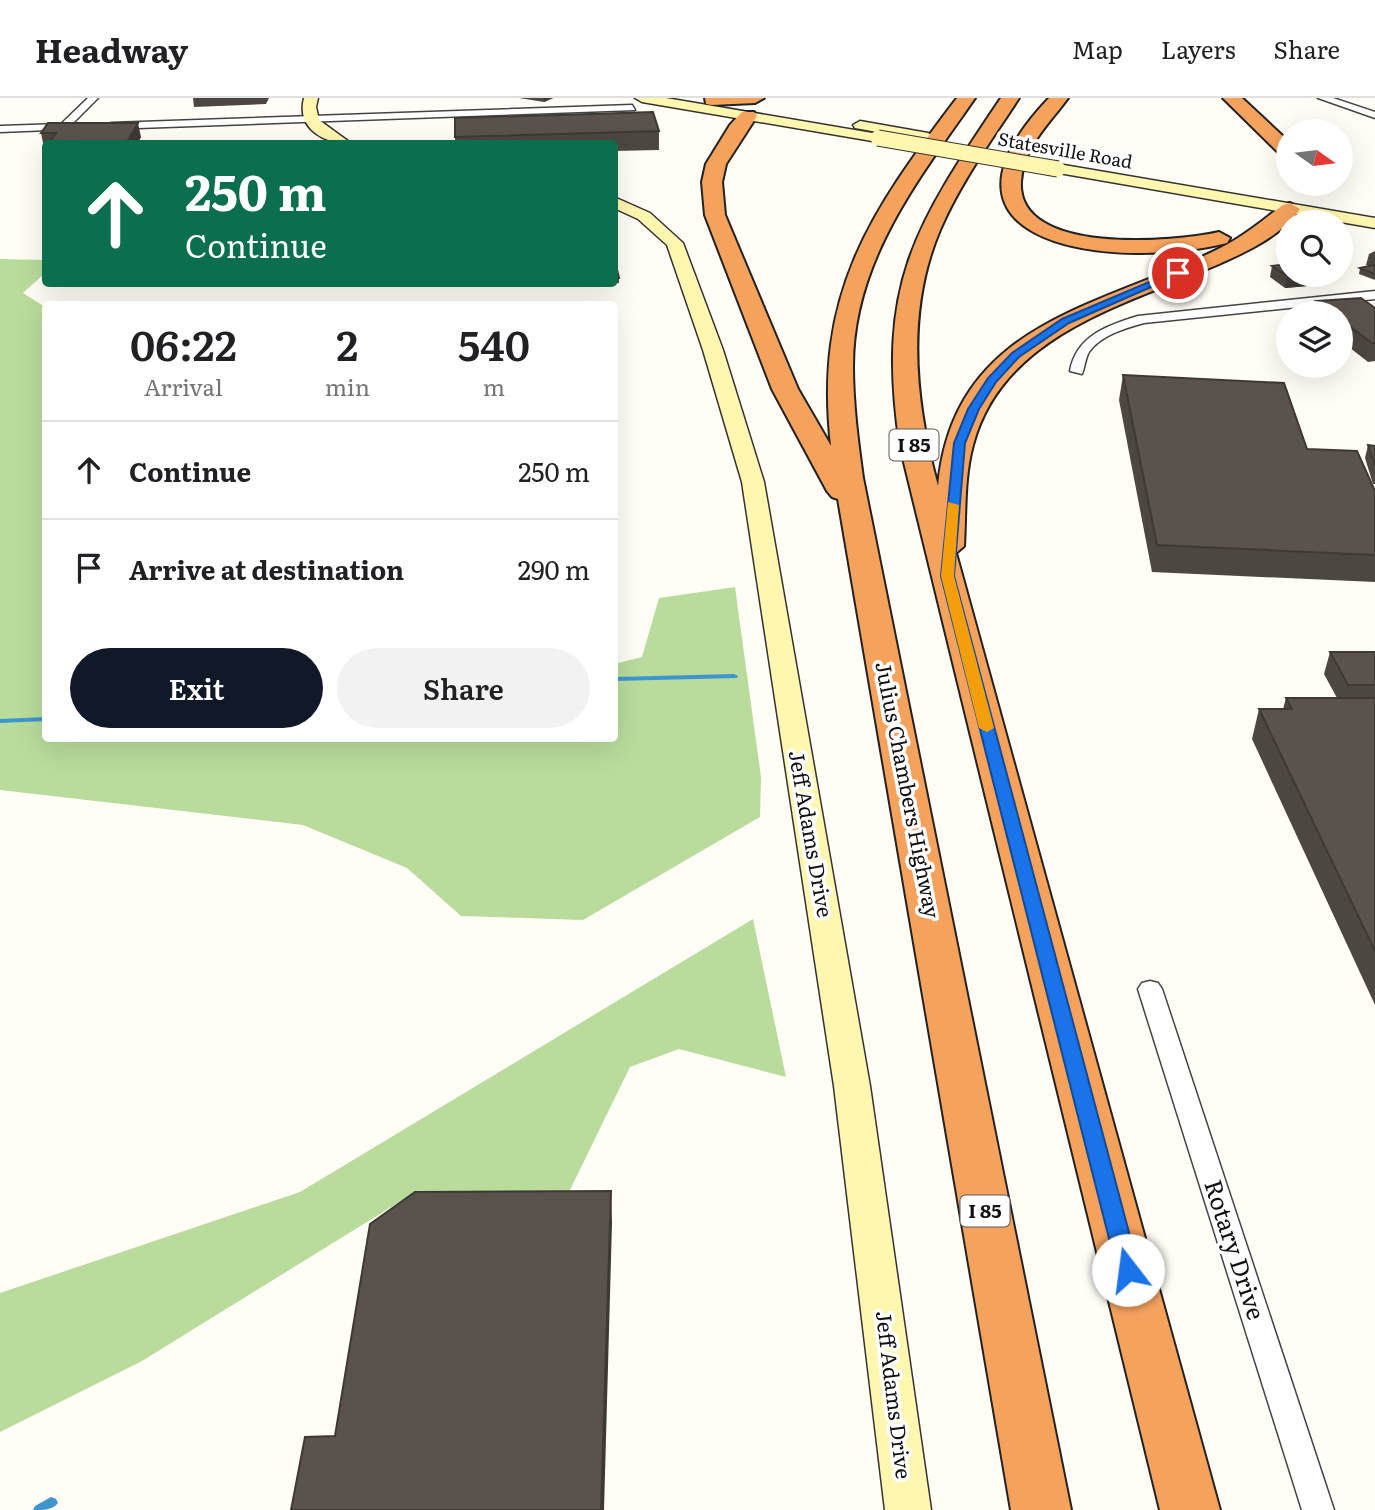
<!DOCTYPE html>
<style>
body{margin:0;font-family:Literata,serif;background:#f2f2f2;color:#202124;height:100vh;display:flex;flex-direction:column;font-size:26px;white-space:nowrap}
*{box-sizing:border-box;margin:0}
p{font-size:23px;color:#757577}
.icon{flex:none;width:38px;height:38px;fill:none;stroke:currentColor;stroke-width:2;stroke-linecap:round;stroke-linejoin:round}
.map{position:relative;flex:1;overflow:hidden}
.details{position:absolute;left:42px;top:203px;width:576px;height:441px;display:flex;flex-direction:column;background:#fff;border-radius:7px;box-shadow:0 7px 28px #0002}
.details>*{flex:none}
.top-card{position:absolute;left:42px;top:42px;width:576px;height:147px;border-radius:7px;box-shadow:0 7px 28px #0002;background:#0b6e4f;color:#fff;overflow:hidden}
.needle{width:46px;rotate:104deg}
.buttons{position:absolute;left:1276px;top:21px;display:grid;gap:14px}
.buttons a{display:grid;place-items:center;width:77px;height:77px;border-radius:50%;background:#fff;box-shadow:0 7px 28px #0002;font-size:35px}
.pin{position:absolute;display:grid;place-items:center;width:60px;height:60px;color:#fff;margin:-30px;border:4px solid #fff;border-radius:50%;box-shadow:0 2px 7px #0007}
.me{position:absolute;width:77px;margin:-38px;rotate:345deg;stroke-linejoin:round;filter:drop-shadow(0 0 5px #0008)}
.turn{display:flex;align-items:center;gap:24px;height:147px;padding:0 28px;font-size:32px}
.turn .icon{width:91px;height:91px;stroke-width:2.5}
.turn b{display:block;font-size:49px;line-height:60px}
.eta{display:flex;justify-content:space-evenly;align-items:center;height:119px;text-align:center}
.eta b{font-size:42px;font-weight:600;line-height:49px}
.button{display:flex;gap:14px;margin-top:auto;padding:14px 28px}
.button a{flex:1;height:80px;border-radius:42px;background:#111827;color:#fff;font-size:28px;font-weight:600;line-height:80px;text-align:center}
.button a+a{background:#f2f2f2;color:#202124}
ul{padding:0;list-style:none}
li{display:flex;align-items:center;gap:21px;height:98px;padding:0 28px;border-top:2px solid #e0e0e0}
li div{flex:1}
li b{display:block;font-size:26px}
li em{font-style:normal}
header{display:flex;align-items:center;gap:42px;box-sizing:border-box;height:98px;padding:0 35px;background:#fff;border-bottom:2px solid #e0e0e0}
header strong{font-size:33px}
nav{display:flex;gap:38px;margin-inline-start:auto;font-size:24px}
.map>svg:first-child{display:block}
.forest{fill:#b9dc9c}
.lines{fill:none;stroke-linecap:round;stroke-linejoin:round}
.stream{fill:#3f96cf;fill-rule:evenodd}
.street-casing{stroke:#444;stroke-width:3}
.secondary-casing{stroke:#333;stroke-width:3}
.highway-casing{stroke:#222;stroke-width:4}
.street{fill:#fff;fill-rule:evenodd}
.secondary{fill:#fff6b0;fill-rule:evenodd}
.highway{fill:#f5a25d;fill-rule:evenodd}
.secondary-bridge-casing{stroke:#333;stroke-width:17;stroke-linecap:butt}
.secondary-bridge{stroke:#fff6b0;stroke-width:15}
.wall{fill:#4d4742}
.shaded-wall{fill:#3f3936}
.building{fill:#5a524d;stroke:#3f3936;stroke-width:2}
.route{fill:#1a73e8;stroke:#114b97;stroke-width:2}
.slow{fill:#f59e0b}
.labels{text-anchor:middle;stroke-width:7;stroke-linejoin:round;paint-order:stroke}
.far-street-label{font-size:18px;fill:#111;stroke:#fff}
.shield{fill:#fff;stroke:#585858;stroke-width:2}
.shield-label{font-size:19px;font-weight:bold;fill:#111}
.street-label{font-size:21px;fill:#111;stroke:#fff}
.near-street-label{font-size:24px;fill:#111;stroke:#fff}
</style>
<header>
<strong>Headway</strong>
<nav><a>Map</a><a>Layers</a><a>Share</a></nav>
</header>
<div class="map">
<svg width="1375" height="1412" viewBox="0 0 1375 1412">
<rect width="100%" height="100%" fill="#fffdf5"/>
<g class="forest">
<path d="M0,161L45,162V175L23,195L45,209L46,640H614V566L642,559L659,500L735,489L761,679L760,719L583,822L461,818L407,770L303,727L0,692Z"/>
<path d="M753,821L786,979L679,951L630,969L568,1096L409,1098L142,1263L0,1334V1195L300,1094Z"/>
</g>
<g class="lines">
<g class="stream">
<path d="M734,576L738,578L737,580L614,583V579Z"/>
<path d="M46,619V623L0,625V621Z"/>
<path d="M51,1399L56,1401L58,1405C53,1412 43,1412 33,1412L35,1408Z"/>
</g>
<g class="street-casing">
<g id="street">
<path d="M88,0H98L72,26L75,31L0,34V28L61,26Z"/>
<path d="M1318,0H1333L1375,14V20Z"/>
<path d="M632,7L635,12L111,31L106,28L111,25Z"/>
<path d="M1375,193V201L1144,225C1126,230 1101,237 1089,254C1085,261 1085,269 1082,276L1070,273C1076,238 1108,227 1138,218Z"/>
<path d="M1150,883L1158,885L1162,891L1334,1412H1302L1138,891L1142,885Z"/>
</g>
</g>
<g class="secondary-casing">
<g id="secondary">
<path d="M304,0H318L316,9L319,22L352,46C326,46 296,32 304,0Z"/>
<path d="M635,0H666L878,36L885,40L878,44L642,4Z"/>
<path d="M860,23L928,35L935,39L928,43L855,30L853,27Z"/>
<path d="M1058,66L1375,120V130L1053,74L1050,71Z"/>
<path d="M614,99L650,115L683,145L723,252L764,384L870,988L931,1412H885L834,988L742,384L703,252L667,147L638,121L614,110Z"/>
</g>
</g>
<g class="highway-casing">
<g id="highway">
<path d="M705,0H764L755,5L712,7L706,6Z"/>
<path d="M957,0H975C918,82 853,163 853,268C853,306 858,343 863,380L1071,1412H1011L838,401L832,399L827,393L772,291L705,117L702,84L706,66L730,27L742,14H754L757,18L726,66L722,84L725,117L798,291L831,348C814,196 869,116 957,0Z"/>
<path d="M1001,0H1019C991,43 960,85 940,132C905,214 915,305 938,388C954,219 1108,209 1226,147C1247,136 1264,121 1283,107L1290,105L1300,111C1281,139 1242,156 1212,169C1121,208 1002,238 973,347C964,380 966,414 964,448L956,455L1220,1412H1160L900,348C876,187 914,129 1001,0Z"/>
<path d="M1049,0H1068C1049,26 1023,49 1021,84C1017,158 1175,144 1219,134L1230,140L1227,145C1120,172 906,151 1049,0Z"/>
<path d="M1223,0H1242L1288,43V59L1281,57Z"/>
</g>
</g>
<use href="#street" class="street"/>
<use href="#secondary" class="secondary"/>
<use href="#highway" class="highway"/>
<g class="secondary-bridge-casing">
<path id="secondary-bridge" d="M878,40L1058,71"/>
</g>
<use href="#secondary-bridge" class="secondary-bridge"/>
</g>
<g class="wall">
<path d="M193,0H269L266,6L194,9Z"/>
<path d="M519,0H553L544,4Z"/>
<path d="M48,25L141,39L137,46H46V50H44L41,35Z"/>
<path d="M659,33V52L614,53V46H455V39Z"/>
<path d="M1375,153V182L1359,176L1360,170L1370,168L1366,167L1369,156Z"/>
<path d="M614,167L619,180V185H614Z"/>
<path d="M1272,168L1288,177H1321L1319,187L1285,190L1270,179Z"/>
<path d="M1316,203L1375,210V263L1368,264L1340,242V215H1314Z"/>
<path d="M1123,277L1375,393V484L1152,474L1119,302Z"/>
<path d="M1368,347L1375,348V386H1373L1365,360Z"/>
<path d="M1330,554H1375V907L1252,641L1259,611H1283L1286,600H1337L1324,576Z"/>
</g>
<g class="shaded-wall">
<path d="M544,0H553L544,4Z"/>
<path d="M138,25L141,39L137,46H127V44Z"/>
<path d="M1307,177H1321L1319,187L1285,190L1287,178Z"/>
<path d="M611,1093L612,1125L604,1412H601Z"/>
</g>
<g class="building">
<path d="M653,14L659,33L455,39V20Z"/>
<path d="M48,25H138L127,44L69,46H48L56,35H41Z"/>
<path d="M1288,166V177H1307L1287,178L1272,168Z"/>
<path d="M614,167H616L619,180H614Z"/>
<path d="M1373,167L1375,168V176L1360,170Z"/>
<path d="M1361,200L1375,210V245H1372L1340,221V215H1332L1316,203Z"/>
<path d="M1123,277L1284,285L1307,351L1357,353L1375,393V457L1157,447Z"/>
<path d="M1368,347L1375,348V367Z"/>
<path d="M1330,554H1375V587H1348Z"/>
<path d="M1286,600H1375V853L1259,611H1292Z"/>
<path d="M611,1093L601,1412H291L305,1339L335,1338L370,1126L415,1094Z"/>
</g>
<path class="route" d="M1175,173L1183,175L1069,225L1019,259L996,284L979,311L965,345L954,478L1139,1172L1136,1178L1128,1181L1120,1178L1117,1172L941,478L954,345L968,311L988,280L1012,255L1062,221Z"/>
<path class="slow" d="M948,404L959,407L954,478L994,630L987,634L979,630L941,478Z"/>
<g class="labels">
<g class="far-street-label">
<text transform="translate(1065 53) rotate(10)" y="6">Statesville Road</text>
</g>
<g class="shield">
<rect x="889.5" y="331.5" width="49" height="31" rx="5"/>
<rect x="960.5" y="1097.5" width="49" height="31" rx="5"/>
</g>
<g class="shield-label">
<text x="914" y="354">I 85</text>
<text x="985" y="1120">I 85</text>
</g>
<g class="street-label">
<text transform="translate(907 692) rotate(79)" y="7">Julius Chambers Highway</text>
<text transform="translate(810 736) rotate(80)" y="7">Jeff Adams Drive</text>
<text transform="translate(893 1297) rotate(83)" y="7">Jeff Adams Drive</text>
</g>
<g class="near-street-label">
<text transform="translate(1234 1152) rotate(72)" y="8">Rotary Drive</text>
</g>
</g>
</svg>
<div class="buttons">
<a><svg class="needle" viewBox="-14 -14 28 28"><path d="M0-13l5 13h-10z" fill="#e53935"/><path d="M0 13l5-13h-10z" fill="#757577"/></svg></a>
<a><svg class="icon" aria-label="search" viewBox="0 0 24 24"><circle cx="10" cy="10" r="6"/><path d="M15 15l6 6"/></svg></a>
<a><svg class="icon" aria-label="layers" viewBox="0 0 24 24"><path d="M12 4l9 5-9 5-9-5zM3 14l9 5 9-5"/></svg></a>
</div>
<div class="pin" style="left:1178px;top:175px;background:#d93025"><svg class="icon" aria-label="arrive" viewBox="0 0 24 24"><path d="M6 21V4h12l-3 4 3 4H6"/></svg></div>
<svg class="me" style="left:1128px;top:1172px" viewBox="-20 -20 40 40"><circle r="19" fill="#fff"/><path d="M0-13L10 11 0 6-10 11z" fill="#1a73e8"/></svg>
<div class="top-card">
<div class="turn"><svg class="icon" aria-label="ahead" viewBox="0 0 24 24"><path d="M12 20V5M6 11l6-6 6 6"/></svg><div><b>250 m</b>Continue</div></div>
</div>
<section class="details">
<div class="eta">
<div><b>06:22</b><p>Arrival</p></div>
<div><b>2</b><p>min</p></div>
<div><b>540</b><p>m</p></div>
</div>
<ul>
<li><svg class="icon" aria-label="ahead" viewBox="0 0 24 24"><path d="M12 20V5M6 11l6-6 6 6"/></svg><div><b>Continue</b></div><em>250 m</em></li>
<li><svg class="icon" aria-label="arrive" viewBox="0 0 24 24"><path d="M6 21V4h12l-3 4 3 4H6"/></svg><div><b>Arrive at destination</b></div><em>290 m</em></li>
</ul>
<div class="button"><a>Exit</a><a>Share</a></div>
</section>
</div>
